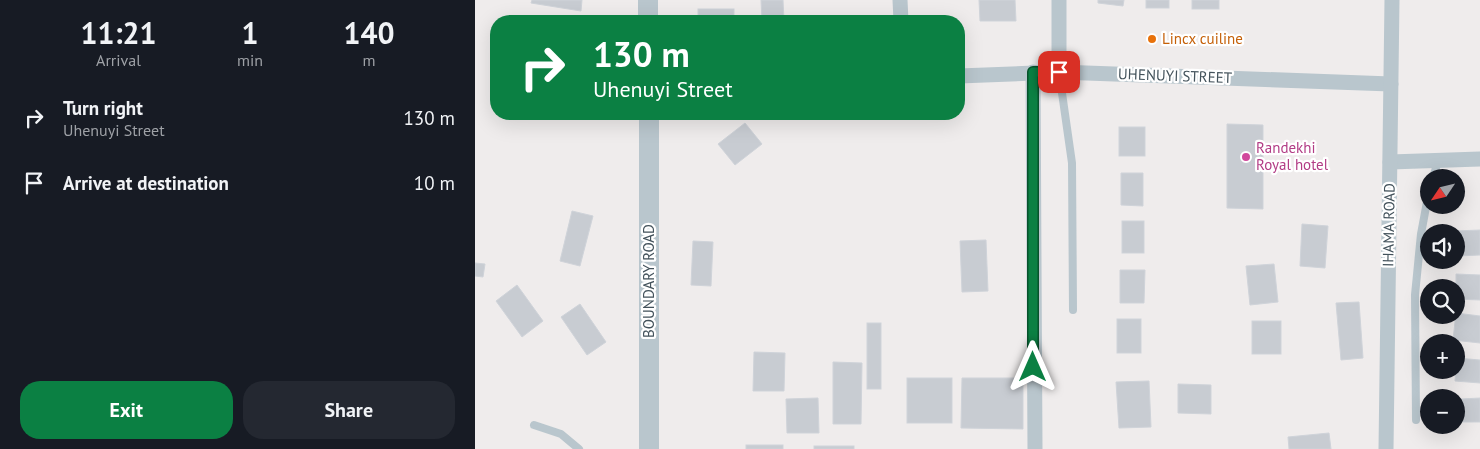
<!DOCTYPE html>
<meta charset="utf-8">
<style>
body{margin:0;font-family:"PT Sans",sans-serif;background:#242831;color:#f1f3f6;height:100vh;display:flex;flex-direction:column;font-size:19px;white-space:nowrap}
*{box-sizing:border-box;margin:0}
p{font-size:16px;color:#9ea1a6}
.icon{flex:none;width:28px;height:28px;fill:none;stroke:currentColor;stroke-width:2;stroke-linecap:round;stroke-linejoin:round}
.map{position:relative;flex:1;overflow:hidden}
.side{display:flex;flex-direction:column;background:#171b24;width:475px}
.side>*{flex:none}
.top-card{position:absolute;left:15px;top:15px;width:475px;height:105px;border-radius:20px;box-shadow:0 5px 20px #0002;background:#0b8043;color:#fff;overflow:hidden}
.needle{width:32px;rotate:235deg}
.controls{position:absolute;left:945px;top:169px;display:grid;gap:10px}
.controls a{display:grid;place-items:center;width:45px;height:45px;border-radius:50%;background:#171b24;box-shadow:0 5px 20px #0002;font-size:25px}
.pin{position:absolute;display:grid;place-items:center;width:42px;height:42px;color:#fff;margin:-21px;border-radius:10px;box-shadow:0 2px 8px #0006}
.me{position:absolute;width:55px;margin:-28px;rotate:0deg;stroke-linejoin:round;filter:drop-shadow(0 0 4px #0008)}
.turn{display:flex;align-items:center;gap:18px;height:105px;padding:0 20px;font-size:22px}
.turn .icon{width:65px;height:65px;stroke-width:2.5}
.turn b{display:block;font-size:35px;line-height:42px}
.eta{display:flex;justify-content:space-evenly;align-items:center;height:85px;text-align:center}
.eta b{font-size:30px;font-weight:700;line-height:35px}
.cta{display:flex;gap:10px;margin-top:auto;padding:10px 20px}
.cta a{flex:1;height:58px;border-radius:20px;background:#0b8043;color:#fff;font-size:20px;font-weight:700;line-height:58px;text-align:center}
.cta a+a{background:#242831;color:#f1f3f6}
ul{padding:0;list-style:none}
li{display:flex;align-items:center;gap:15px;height:65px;padding:0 20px}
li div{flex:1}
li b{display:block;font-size:19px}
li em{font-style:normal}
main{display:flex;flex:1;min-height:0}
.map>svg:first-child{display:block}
.building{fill:#c8ccd2;stroke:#cfd3d9}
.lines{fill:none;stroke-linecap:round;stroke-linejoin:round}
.service{stroke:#b9c6cd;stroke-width:8}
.minor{stroke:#b9c6cd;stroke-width:15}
.tertiary{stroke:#b9c6cd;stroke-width:20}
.route-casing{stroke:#07532c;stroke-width:12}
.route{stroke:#0b8043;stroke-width:9}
.food-dot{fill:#e8710a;stroke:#fff;stroke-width:2}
.hotel-dot{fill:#d1479c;stroke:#fff;stroke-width:2}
.labels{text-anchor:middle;stroke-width:4.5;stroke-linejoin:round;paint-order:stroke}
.food-label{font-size:15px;fill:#c56008;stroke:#fff;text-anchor:start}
.street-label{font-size:15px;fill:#43525b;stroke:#fff}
.hotel-label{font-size:15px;fill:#b23c85;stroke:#fff;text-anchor:start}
</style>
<main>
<section class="side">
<div class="eta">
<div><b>11:21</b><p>Arrival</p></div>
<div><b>1</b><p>min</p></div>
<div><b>140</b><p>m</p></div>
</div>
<ul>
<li><svg class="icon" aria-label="right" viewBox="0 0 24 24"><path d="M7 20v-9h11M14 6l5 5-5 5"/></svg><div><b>Turn right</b><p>Uhenuyi Street</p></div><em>130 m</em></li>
<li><svg class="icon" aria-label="arrive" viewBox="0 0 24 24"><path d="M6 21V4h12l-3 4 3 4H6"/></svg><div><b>Arrive at destination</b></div><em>10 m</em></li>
</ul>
<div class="cta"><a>Exit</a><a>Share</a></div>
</section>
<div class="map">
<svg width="1005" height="449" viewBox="0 0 1005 449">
<rect width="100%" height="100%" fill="#efecec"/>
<g class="building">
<path d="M57,0H107L106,11L56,3Z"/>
<path d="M286,0H308L309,21H287Z"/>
<path d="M504,0H540L541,21H505Z"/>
<path d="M623,0H649L648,6L623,3Z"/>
<rect x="671" y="0" width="23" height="8"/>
<rect x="717" y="0" width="27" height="9"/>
<rect x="223" y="9" width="36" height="12"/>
<path d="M270,123L287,144L260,165L243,144Z"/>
<path d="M752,124L788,125V209L752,208Z"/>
<rect x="644" y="127" width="26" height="29"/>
<path d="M646,173H668V206L646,205Z"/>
<path d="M97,211L118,216L105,266L85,261Z"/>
<rect x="647" y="221" width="22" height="32"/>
<path d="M827,224L853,226L850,268L825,266Z"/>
<path d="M1005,230V255L982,256L981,231Z"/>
<path d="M511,240L513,291L487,292L485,241Z"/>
<path d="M218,241L238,242L236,286L216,285Z"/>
<path d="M0,263L10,264L8,277L0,276Z"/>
<path d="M799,264L803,302L775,305L771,266Z"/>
<path d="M645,270H670L669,303H645Z"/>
<path d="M981,274L1005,275V300L981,299Z"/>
<path d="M42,285L68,321L47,337L21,301Z"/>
<path d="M884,302L888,358L866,360L861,303Z"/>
<path d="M105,304L131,342L112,355L86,317Z"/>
<path d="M981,313L1005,316V343L978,340Z"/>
<rect x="642" y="319" width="24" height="34"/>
<rect x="777" y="321" width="29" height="33"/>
<rect x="392" y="323" width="14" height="66"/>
<path d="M279,352L310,353L309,391H278Z"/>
<path d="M982,358L1005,360V383L980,381Z"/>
<path d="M358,362L387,363L386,424H358Z"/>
<rect x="432" y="378" width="45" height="45"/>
<path d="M487,378H548V429L486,428Z"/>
<path d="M674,381L676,427L644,428L641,382Z"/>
<path d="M703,384L736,385V414L703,413Z"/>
<path d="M343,398L344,433H312L311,399Z"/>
<path d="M1005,398V422H986V399Z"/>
<path d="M854,433L856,449H814L813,437Z"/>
<rect x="271" y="445" width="37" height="4"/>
<rect x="339" y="446" width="40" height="3"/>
</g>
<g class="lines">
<g class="service">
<path d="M584,72L597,163L598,310"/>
<path d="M958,178L963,161"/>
<path d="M941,420L940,295L946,234L954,191"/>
<path d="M59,425L86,434L104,449"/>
</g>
<g class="minor">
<path d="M425,0L426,21"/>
<path d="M558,72L560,449"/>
<path d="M584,72V0"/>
<path d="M484,76L584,72L916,84"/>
<path d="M915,162L1005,159"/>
<path d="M911,449L917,0"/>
</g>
<g class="tertiary">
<path d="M173,0V21"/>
<path d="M174,449V114"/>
</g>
</g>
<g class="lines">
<g class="route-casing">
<path id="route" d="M558,367V72H584"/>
</g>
<use href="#route" class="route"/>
</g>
<circle class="food-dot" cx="677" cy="39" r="5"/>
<circle class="hotel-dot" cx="771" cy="157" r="5"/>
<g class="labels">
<g class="food-label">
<text x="687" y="44">Lincx cuiline</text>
</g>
<g class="street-label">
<text transform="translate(700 76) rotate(2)" y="5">UHENUYI STREET</text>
<text transform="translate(914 225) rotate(-89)" y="5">IHAMA ROAD</text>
<text transform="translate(174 281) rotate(-90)" y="5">BOUNDARY ROAD</text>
</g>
<g class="hotel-label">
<text x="781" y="153">Randekhi<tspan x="781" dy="17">Royal hotel</tspan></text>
</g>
</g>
</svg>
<div class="controls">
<a><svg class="needle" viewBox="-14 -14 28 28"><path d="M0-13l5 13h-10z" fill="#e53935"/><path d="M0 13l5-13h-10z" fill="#9ea1a6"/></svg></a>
<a><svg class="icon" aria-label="sound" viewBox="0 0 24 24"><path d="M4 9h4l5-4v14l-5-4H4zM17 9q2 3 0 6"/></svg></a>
<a><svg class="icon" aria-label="search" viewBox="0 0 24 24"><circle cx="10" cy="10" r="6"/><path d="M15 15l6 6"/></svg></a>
<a>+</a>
<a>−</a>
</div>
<div class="pin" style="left:584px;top:72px;background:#d93025"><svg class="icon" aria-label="arrive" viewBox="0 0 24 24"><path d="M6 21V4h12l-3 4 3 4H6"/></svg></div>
<svg class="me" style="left:558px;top:367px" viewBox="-20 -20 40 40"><path d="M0-17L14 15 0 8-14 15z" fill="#0b8043" stroke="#fff" stroke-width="4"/></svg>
<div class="top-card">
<div class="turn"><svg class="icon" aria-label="right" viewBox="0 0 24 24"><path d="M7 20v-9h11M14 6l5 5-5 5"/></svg><div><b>130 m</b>Uhenuyi Street</div></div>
</div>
</div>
</main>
